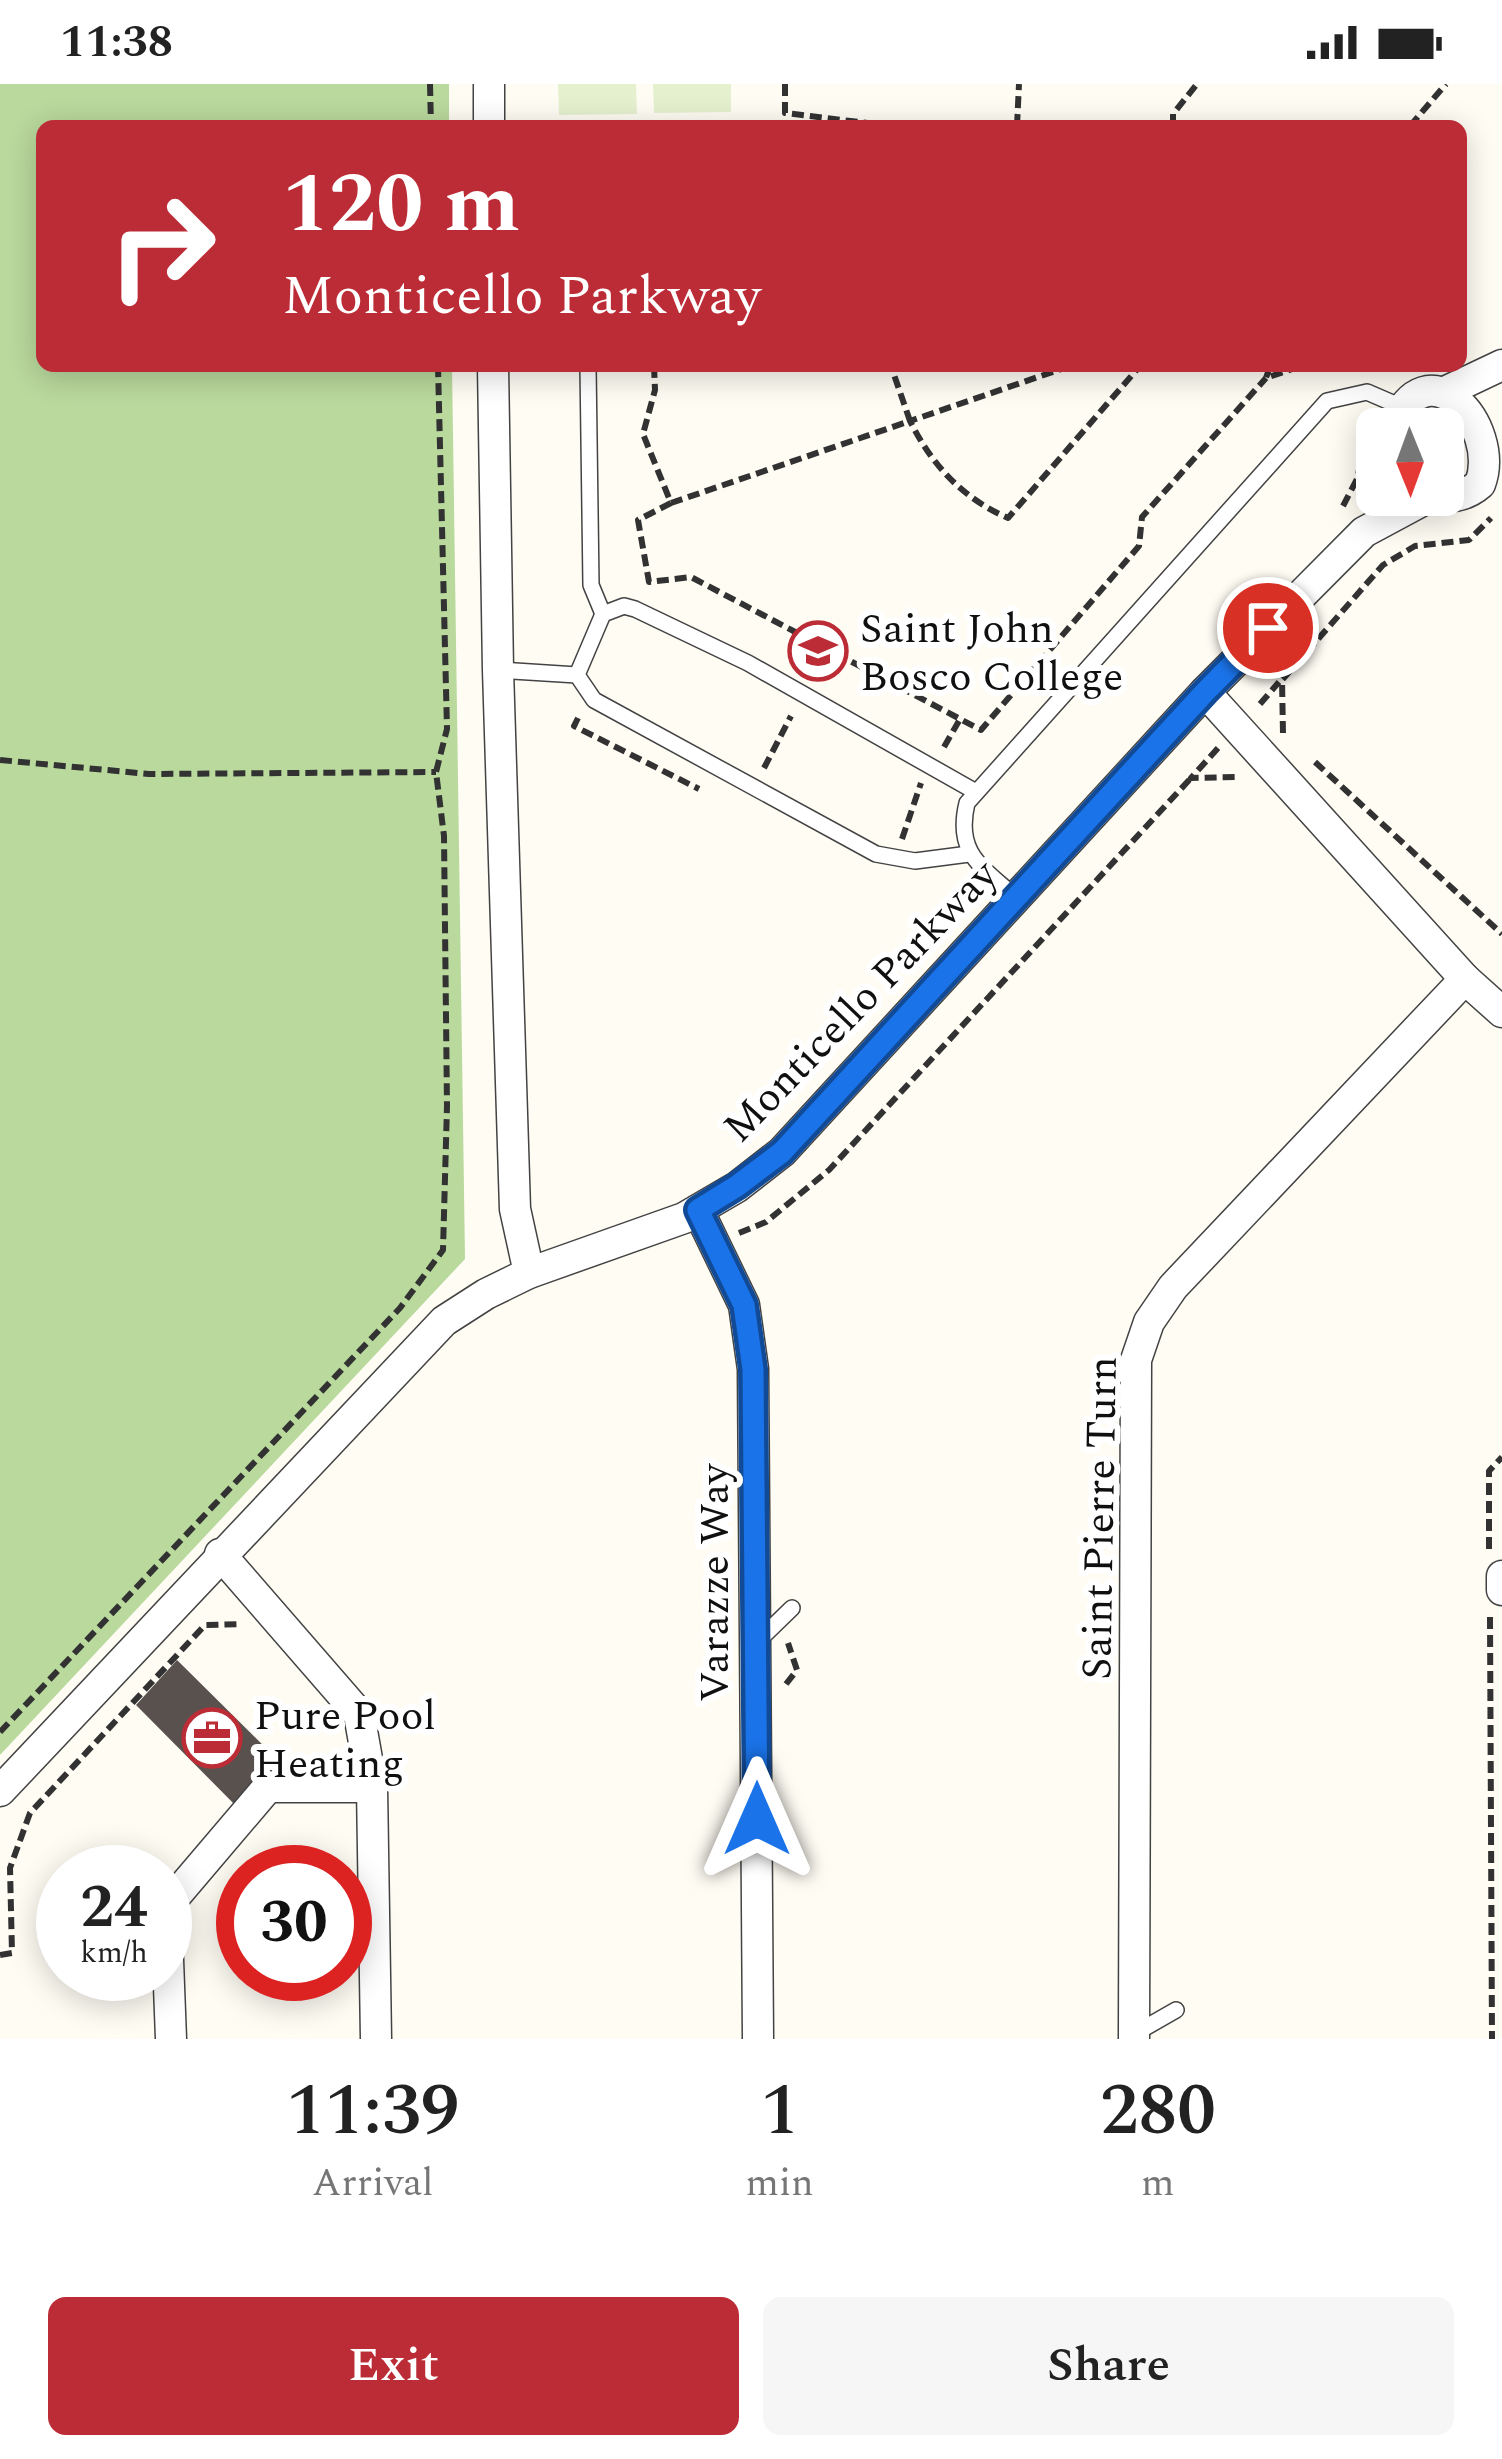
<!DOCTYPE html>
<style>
body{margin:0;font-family:Spectral,serif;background:#f6f6f6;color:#222;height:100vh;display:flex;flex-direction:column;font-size:45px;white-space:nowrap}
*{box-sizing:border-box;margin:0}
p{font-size:39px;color:#767676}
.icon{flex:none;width:66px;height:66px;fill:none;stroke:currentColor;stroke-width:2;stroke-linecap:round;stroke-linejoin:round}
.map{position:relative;height:1955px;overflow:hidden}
.details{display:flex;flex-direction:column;background:#fff;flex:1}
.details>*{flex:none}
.top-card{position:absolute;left:36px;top:36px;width:1431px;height:252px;border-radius:18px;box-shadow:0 6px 30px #0003;background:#bc2c36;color:#fff;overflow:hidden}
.needle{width:78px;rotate:179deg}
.buttons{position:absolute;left:1356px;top:324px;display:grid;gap:24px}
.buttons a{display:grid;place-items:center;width:108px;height:108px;border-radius:18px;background:#fff;box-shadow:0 6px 30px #0003;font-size:60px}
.speed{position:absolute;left:36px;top:1761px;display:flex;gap:24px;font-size:60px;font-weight:700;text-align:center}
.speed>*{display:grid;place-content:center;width:156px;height:156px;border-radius:50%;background:#fff;box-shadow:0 6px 30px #0003;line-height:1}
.speed small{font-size:30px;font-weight:400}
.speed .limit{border:18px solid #d22;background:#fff;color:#111}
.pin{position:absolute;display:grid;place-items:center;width:102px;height:102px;color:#fff;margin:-51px;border:6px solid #fff;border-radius:50%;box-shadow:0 3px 12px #0007}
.me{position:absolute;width:132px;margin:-66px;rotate:0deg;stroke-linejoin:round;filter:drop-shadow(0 0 9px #0008)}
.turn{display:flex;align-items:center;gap:42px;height:252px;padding:0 48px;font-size:54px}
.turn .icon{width:156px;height:156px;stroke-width:2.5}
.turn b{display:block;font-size:84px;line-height:102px}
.eta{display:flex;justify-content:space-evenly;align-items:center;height:204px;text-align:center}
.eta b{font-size:72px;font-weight:600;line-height:84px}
.button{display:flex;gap:24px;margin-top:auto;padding:24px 48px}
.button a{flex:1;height:138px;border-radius:18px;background:#bc2c36;color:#fff;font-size:48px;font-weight:600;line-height:138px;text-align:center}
.button a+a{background:#f6f6f6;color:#222}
.status{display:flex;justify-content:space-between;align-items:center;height:84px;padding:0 60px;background:#fff;direction:ltr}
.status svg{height:33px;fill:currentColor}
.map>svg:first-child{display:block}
.forest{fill:#b9d99d}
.pitch{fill:#e5f0cf}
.building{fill:#59514d}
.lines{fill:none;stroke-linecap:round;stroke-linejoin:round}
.service-casing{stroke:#434343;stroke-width:18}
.minor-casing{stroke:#434343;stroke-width:33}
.path{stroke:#323232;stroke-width:6;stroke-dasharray:12 6;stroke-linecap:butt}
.service{stroke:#fff;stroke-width:15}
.minor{stroke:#fff;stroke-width:30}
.route-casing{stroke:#114b97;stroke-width:30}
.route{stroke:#1a73e8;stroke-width:21}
.labels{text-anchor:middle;stroke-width:12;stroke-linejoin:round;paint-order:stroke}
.poi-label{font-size:42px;fill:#101010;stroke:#fff;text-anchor:start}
.street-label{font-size:42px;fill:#101010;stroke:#fff}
</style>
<div class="status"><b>11:38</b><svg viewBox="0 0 49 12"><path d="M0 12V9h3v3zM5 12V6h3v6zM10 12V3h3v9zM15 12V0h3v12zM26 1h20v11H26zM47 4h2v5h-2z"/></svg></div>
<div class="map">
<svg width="1502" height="1955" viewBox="0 0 1502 1955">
<rect width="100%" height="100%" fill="#fffcf4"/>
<path class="forest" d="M0,0H449V42H42V282H452L465,1175L0,1671Z"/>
<g class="pitch">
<path d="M558,0H636L637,30L559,31Z"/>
<path d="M653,0H731V28L654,29Z"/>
</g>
<path class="building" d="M177,1576L289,1687L265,1701L242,1728L136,1621Z"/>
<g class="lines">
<g class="service-casing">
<g id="service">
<path d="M588,282L591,501L603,530"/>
<path d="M498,586L577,591"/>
<path d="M969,770L915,777L876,770L594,616L577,591L603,530L624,522L635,525L748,579L976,708"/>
<path d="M1015,813C981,782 955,769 967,719L1327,317L1367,308L1404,324"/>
<path d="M758,1557L792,1524"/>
<path d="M1134,1950L1176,1926"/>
</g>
</g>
<g class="minor-casing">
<g id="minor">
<path d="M489,0V42"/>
<path d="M493,282L498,586L515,1125L529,1189"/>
<path d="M1447,307L1502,281"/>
<path d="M1393,345C1425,257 1502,341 1480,400C1465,413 1446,415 1427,411"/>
<path d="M1205,608L1465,895L1502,928"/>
<path d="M698,1126L744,1221L753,1285L758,1955"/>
<path d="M220,1470L359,1630L372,1703L376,1955"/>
<path d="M1502,1492V1506"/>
<path d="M0,1707L444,1237L486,1210L529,1189L684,1134L737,1103L782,1068L1205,608L1364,448L1431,412"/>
<path d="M171,1955L166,1823L268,1703H372"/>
<path d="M1134,1955L1136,1276L1149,1238L1173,1203L1465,895"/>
</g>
</g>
<g class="path">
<path d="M430,0L431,42"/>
<path d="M785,0V29L892,42"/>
<path d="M1017,42L1019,0"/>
<path d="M1173,42V30L1197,0"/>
<path d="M1410,42L1446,0"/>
<path d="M654,282L655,306L643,350L671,419L910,337L891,282"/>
<path d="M1070,282L910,337C932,381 962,414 1008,434L1140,282"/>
<path d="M1270,282L1266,294L1301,282"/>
<path d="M671,419L638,436L649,498L691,493L981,646L1139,462L1142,433L1266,294"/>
<path d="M1343,422L1358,393L1363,355"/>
<path d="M813,588L825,564"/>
<path d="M1260,620L1279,598"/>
<path d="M578,634L574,642L699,705"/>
<path d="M1283,649L1282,596L1383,481L1415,462L1469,456L1491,434"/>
<path d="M944,663L960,635"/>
<path d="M1218,664L1191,694L1239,693"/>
<path d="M0,676L149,690L436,688"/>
<path d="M1315,678L1502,850"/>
<path d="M764,684L791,632"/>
<path d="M902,755L921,699"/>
<path d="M739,1149L766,1138L829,1086L1191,694"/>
<path d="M1489,1465V1387L1502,1373"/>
<path d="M1490,1533L1492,1955"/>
<path d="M786,1600L797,1586L788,1559"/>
<path d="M0,1648L400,1224L443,1166L447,1022L444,752L436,688L447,645L438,282"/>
<path d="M0,1871L12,1869L10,1784L30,1729L205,1541L242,1540"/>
</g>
<use href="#service" class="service"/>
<use href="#minor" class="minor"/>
</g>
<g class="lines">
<g class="route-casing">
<path id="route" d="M757,1735L753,1285L744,1221L698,1126L737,1102L782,1068L1205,608L1268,544"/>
</g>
<use href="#route" class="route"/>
</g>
<defs>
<g id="school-ring" transform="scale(3)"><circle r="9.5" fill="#fff" stroke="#bc2c36" stroke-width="1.5"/><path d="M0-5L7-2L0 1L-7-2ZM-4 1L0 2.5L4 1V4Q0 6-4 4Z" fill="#bc2c36"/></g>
<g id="office-ring" transform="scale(3)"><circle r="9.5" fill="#fff" stroke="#bc2c36" stroke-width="1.5"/><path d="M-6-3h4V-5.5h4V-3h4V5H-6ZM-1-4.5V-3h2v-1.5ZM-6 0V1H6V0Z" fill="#bc2c36"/></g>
</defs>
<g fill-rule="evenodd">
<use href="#school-ring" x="818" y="567"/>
<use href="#office-ring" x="212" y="1654"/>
</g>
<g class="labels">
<g class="poi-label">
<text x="860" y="558">Saint John<tspan x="860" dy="48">Bosco College</tspan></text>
<text x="254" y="1645">Pure Pool<tspan x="254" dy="48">Heating</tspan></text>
</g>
<g class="street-label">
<text transform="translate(859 916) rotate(-46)" y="15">Monticello Parkway</text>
<text transform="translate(1098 1434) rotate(-89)" y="15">Saint Pierre Turn</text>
<text transform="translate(713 1499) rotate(-90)" y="15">Varazze Way</text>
</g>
</g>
</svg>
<div class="buttons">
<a><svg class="needle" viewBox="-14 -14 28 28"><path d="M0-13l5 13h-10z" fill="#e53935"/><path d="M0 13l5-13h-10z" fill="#767676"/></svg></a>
</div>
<div class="speed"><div>24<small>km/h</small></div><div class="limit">30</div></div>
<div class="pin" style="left:1268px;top:544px;background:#d93025"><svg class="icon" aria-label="arrive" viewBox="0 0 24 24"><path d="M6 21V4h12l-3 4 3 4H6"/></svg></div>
<svg class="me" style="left:757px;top:1735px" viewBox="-20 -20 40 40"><path d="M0-17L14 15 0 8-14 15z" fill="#1a73e8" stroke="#fff" stroke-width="4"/></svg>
<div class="top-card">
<div class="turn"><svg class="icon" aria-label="right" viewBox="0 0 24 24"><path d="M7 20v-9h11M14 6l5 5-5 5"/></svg><div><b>120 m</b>Monticello Parkway</div></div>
</div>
</div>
<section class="details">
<div class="eta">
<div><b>11:39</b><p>Arrival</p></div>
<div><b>1</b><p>min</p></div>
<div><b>280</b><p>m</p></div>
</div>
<div class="button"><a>Exit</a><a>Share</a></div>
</section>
